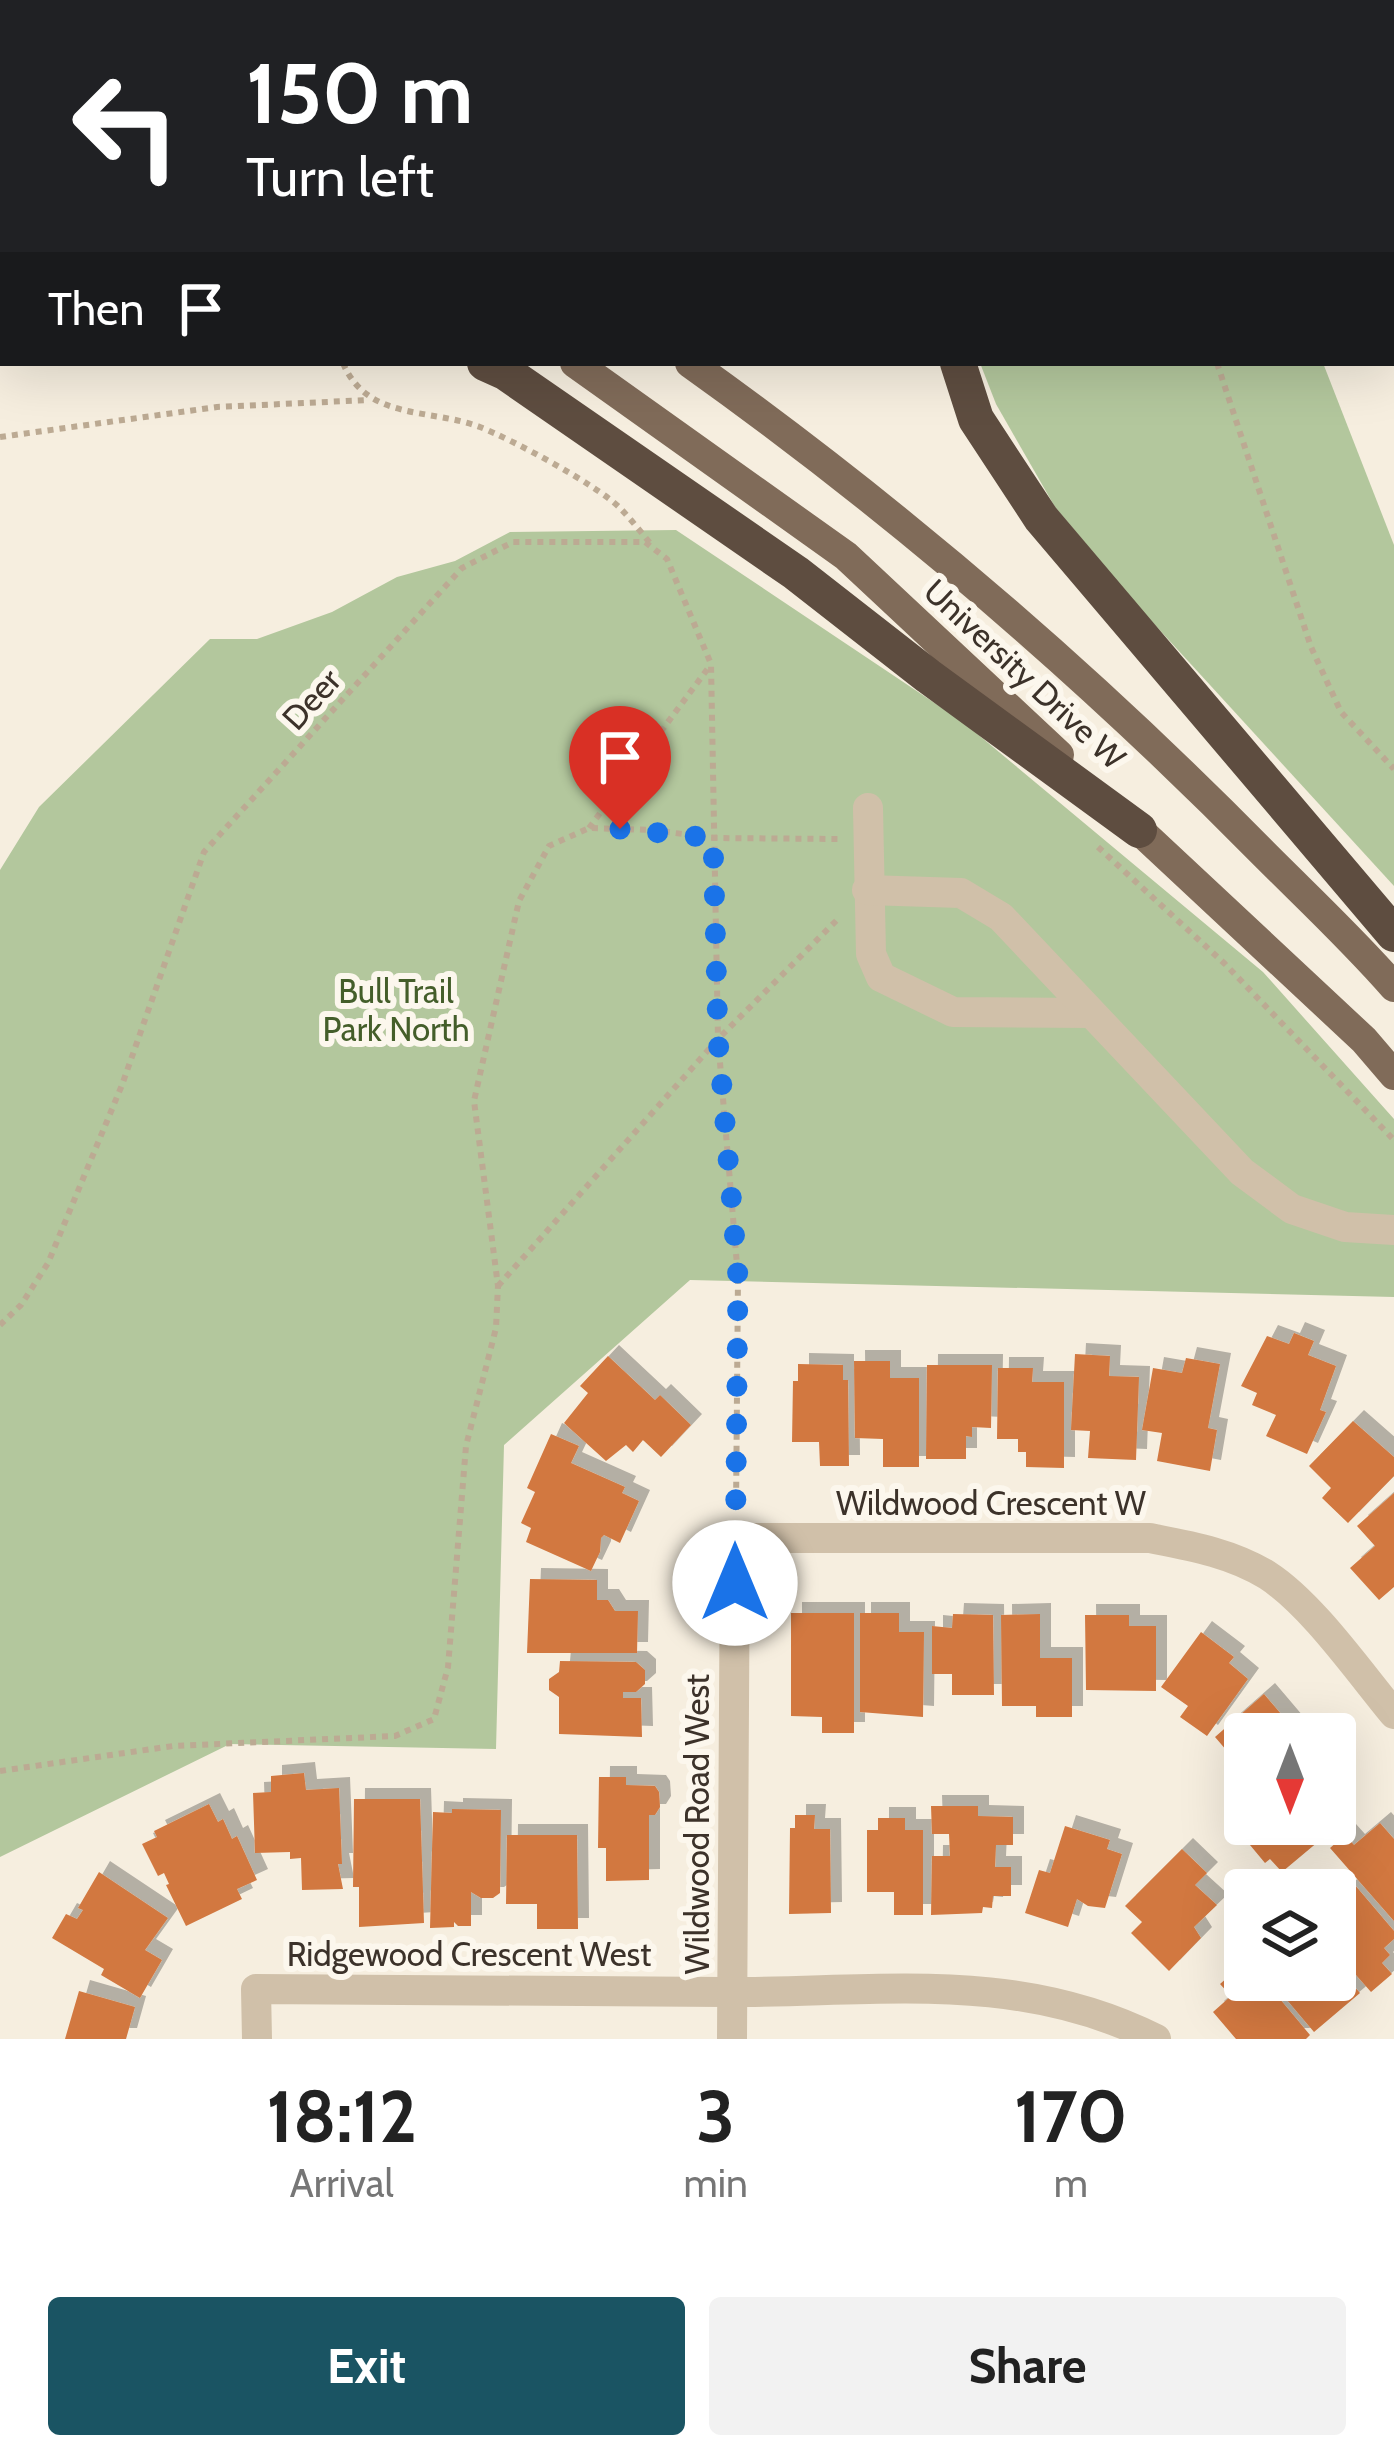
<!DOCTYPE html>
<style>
body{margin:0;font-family:Cabin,sans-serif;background:#f2f2f2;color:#222;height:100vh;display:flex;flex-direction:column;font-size:45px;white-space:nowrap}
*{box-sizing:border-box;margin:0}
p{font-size:39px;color:#767676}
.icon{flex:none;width:66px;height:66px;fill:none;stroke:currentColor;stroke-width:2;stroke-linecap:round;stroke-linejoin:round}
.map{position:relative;height:2039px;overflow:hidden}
.details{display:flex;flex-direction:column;background:#fff;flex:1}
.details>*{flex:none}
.hud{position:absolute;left:0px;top:0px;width:1395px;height:366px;box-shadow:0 12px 48px #0002;background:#202124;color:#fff;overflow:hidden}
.needle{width:78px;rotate:180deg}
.tools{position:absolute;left:1224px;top:1713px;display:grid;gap:24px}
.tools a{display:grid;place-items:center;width:132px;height:132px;border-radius:12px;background:#fff;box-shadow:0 12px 48px #0002;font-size:60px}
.pin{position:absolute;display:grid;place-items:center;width:102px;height:102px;color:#fff;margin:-123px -51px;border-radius:50% 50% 50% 0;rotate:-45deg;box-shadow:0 0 12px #0007}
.pin .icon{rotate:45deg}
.me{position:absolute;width:132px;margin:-66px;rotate:0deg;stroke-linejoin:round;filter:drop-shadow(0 0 9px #0008)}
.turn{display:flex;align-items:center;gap:42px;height:252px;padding:0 48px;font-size:54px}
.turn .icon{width:156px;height:156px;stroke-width:2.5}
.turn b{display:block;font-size:84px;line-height:102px}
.then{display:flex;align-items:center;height:114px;padding:0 48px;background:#0003;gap:24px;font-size:45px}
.eta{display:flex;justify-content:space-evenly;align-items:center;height:204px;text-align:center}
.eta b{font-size:72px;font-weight:700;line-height:84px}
.primary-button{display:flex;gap:24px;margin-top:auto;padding:24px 48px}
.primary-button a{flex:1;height:138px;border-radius:12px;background:#1a5463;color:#fff;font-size:48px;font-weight:700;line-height:138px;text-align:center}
.primary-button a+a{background:#f2f2f2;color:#222}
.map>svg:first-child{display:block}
.green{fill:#b3c79d}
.building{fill:#d27840;filter:url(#shadow)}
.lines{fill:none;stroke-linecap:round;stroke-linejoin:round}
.path{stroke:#bcaa93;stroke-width:6;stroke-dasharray:6 6;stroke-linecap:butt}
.minor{stroke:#d0c0a9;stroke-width:30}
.major{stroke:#806b59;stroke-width:30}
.highway{stroke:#5e4d40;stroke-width:36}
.route{stroke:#1a73e8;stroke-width:21;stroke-dasharray:0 37.8}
.labels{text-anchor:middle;stroke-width:12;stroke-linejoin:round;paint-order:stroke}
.street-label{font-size:33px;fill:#3c322a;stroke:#fcf7ed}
.park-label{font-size:33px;fill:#445e2a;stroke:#fcf7ed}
</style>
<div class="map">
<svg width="1394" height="2039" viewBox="0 0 1394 2039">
<defs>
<filter id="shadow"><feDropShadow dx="11" dy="-11" stdDeviation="0" flood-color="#0004"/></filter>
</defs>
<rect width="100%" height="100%" fill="#f6eedf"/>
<g class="green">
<path d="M958,0H1301L1300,3Z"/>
<path d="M980,363H1323L1394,545V886L1145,614L1055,507L996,404Z"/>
<path d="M676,530L963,722L1263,972L1394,1119V1297L690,1280L504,1445L496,1749L230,1744L0,1857V870L39,807L210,639H257L332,612L397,577L455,561L510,532Z"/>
</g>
<g class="building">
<path d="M1294,1333L1314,1341L1308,1355L1336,1366L1320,1410L1326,1412L1307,1454L1266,1436L1276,1415L1252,1405L1257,1393L1241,1386L1267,1336L1289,1344Z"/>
<path d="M1075,1354L1110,1356L1109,1376L1139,1377L1136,1460L1088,1458L1090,1431L1071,1430Z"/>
<path d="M608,1356L655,1400L660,1395L691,1425L661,1457L643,1440L633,1452L626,1445L606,1461L564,1423L588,1393L580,1386Z"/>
<path d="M1186,1358L1220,1364L1208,1428L1217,1430L1210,1471L1157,1461L1162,1433L1142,1430L1153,1368L1182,1373Z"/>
<path d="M854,1361H890V1378H919V1467H883V1439L855,1438Z"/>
<path d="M798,1364L843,1365V1380H848L849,1466H820L819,1442H792L793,1381H798Z"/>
<path d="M927,1365H992L991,1428L972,1427V1437L966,1436V1459H926Z"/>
<path d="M998,1368H1033L1032,1382H1064V1468L1026,1467V1452H1018V1439H997Z"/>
<path d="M1353,1421L1394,1457V1476L1348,1523L1322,1498L1331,1488L1309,1466Z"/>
<path d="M551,1434L579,1446L571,1463L625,1487L622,1493L639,1501L620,1543L604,1535L601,1538L600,1552L591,1571L526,1542L531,1528L521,1523L535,1492L527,1488Z"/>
<path d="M1394,1493V1587L1379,1600L1350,1568L1375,1546L1357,1526Z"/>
<path d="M530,1579L597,1580V1600H608L615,1611H638L637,1653H527Z"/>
<path d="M791,1613H854V1733H822V1717L791,1716Z"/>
<path d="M860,1613H899V1632H924L923,1717L860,1712Z"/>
<path d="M953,1614L993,1615L994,1695H952V1674H932V1626L952,1628Z"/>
<path d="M1040,1614V1658H1072V1717H1036V1706H1002L1001,1615Z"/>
<path d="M1085,1615H1129V1626H1156V1691L1086,1690Z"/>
<path d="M1201,1632L1234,1657L1229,1663L1248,1679L1207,1736L1180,1717L1188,1706L1161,1687Z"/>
<path d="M560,1661L636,1662L645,1670V1684L636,1692H623V1698H641L642,1737L559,1734V1697L549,1690V1679L559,1672Z"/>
<path d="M1264,1694L1298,1734H1245V1772L1215,1737Z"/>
<path d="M304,1773L306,1790L339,1788L342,1864H338L343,1889L302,1890L301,1858L290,1859V1852L255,1853L253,1793L271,1792V1776Z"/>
<path d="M599,1777H626V1785L655,1786L659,1792L660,1807L655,1815H649V1880L606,1881V1848H598Z"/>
<path d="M354,1799H420L424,1923L359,1927V1887H353Z"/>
<path d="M209,1804L218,1822L223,1819L232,1839L237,1836L257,1880L237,1889L242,1899L186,1926L166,1885L169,1884L164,1873L158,1876L142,1844L157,1837L154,1831Z"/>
<path d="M931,1806H978V1816L1013,1817V1845H996L995,1867H1011V1896H993L992,1908L983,1907L982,1913L931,1915L932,1856H950L949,1834H932Z"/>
<path d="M452,1809L501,1810L500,1893L493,1898H481L471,1892V1926H458L454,1922V1927L430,1928L433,1812L452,1813Z"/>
<path d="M795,1815H815L814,1829H830L831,1913L789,1914L790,1828H795Z"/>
<path d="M878,1818H905V1830H923V1915H894V1892H867V1830H878Z"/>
<path d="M1380,1823L1394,1839V1921L1330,1848L1345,1835L1354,1845Z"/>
<path d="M1248,1824H1325L1331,1831L1282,1872L1270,1859L1265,1863L1245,1839L1255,1831Z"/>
<path d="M1065,1826L1110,1840L1107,1849L1122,1854L1105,1908L1088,1906L1077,1899L1068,1927L1025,1913L1039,1870L1050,1873Z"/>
<path d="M507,1835H577L578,1929H537V1904H506Z"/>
<path d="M1182,1849L1207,1873L1195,1885L1217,1905L1194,1927L1201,1938L1169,1971L1131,1933L1142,1922L1125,1906Z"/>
<path d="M99,1872L168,1918L145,1950L162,1960L140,1998L101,1975L104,1969L52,1938L66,1914L77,1919L83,1910L78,1908Z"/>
<path d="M1354,1884L1394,1931V1939L1384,1948L1390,1955L1382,1963L1392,1974L1371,1992L1335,1951V1899Z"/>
<path d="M1245,1962V1980H1264L1310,2035L1306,2039H1236L1213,2012L1231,1996L1220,1984Z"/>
<path d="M1335,1965L1360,1993L1314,2032L1287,2000L1292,1996L1279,1980H1335Z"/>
<path d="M79,1991L135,2007L126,2039H65Z"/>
</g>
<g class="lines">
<g class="path">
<path d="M0,0L4,3"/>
<path d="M1201,3L1202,0"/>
<path d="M343,363C367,421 430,408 480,427C513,440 595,484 619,507C630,518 640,531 650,543"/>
<path d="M1217,363L1311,647L1341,712L1394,769"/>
<path d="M0,437L217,407L369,400"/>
<path d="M589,828L709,667"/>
<path d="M1098,847L1225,964L1394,1140"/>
<path d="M498,1286L718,1039L838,919"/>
<path d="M0,1325L21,1305L48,1263L122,1085L204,852L462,568L513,542H645L667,559L711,664L718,1039L738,1277L736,1510"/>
<path d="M0,1771L173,1746L395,1736L434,1719L448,1667L466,1446L496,1328L498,1286L474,1101L519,901L549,846L589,828L652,830L713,838L840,839"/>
</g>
<g class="minor">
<path d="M868,808L871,954L881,977L953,1012L1091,1013"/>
<path d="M867,890L961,893L1001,917L1242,1172L1292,1209L1345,1227L1394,1230"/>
<path d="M257,2039L256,1989C412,1990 568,1991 724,1992C875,1993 1015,1968 1156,2039"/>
<path d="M732,2039L735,1538H1150C1191,1546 1231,1553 1267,1575C1312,1604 1359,1672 1394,1714"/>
</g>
<g class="major">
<path d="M62,0L67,3"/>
<path d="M173,0L176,3"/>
<path d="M575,363L846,556L1059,755"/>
<path d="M690,363C896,510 1089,676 1266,856C1309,899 1354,941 1394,987"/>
<path d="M1124,816L1364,1040L1394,1075"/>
</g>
<g class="highway">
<path d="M225,0L231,3"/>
<path d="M795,3L797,0"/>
<path d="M883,3L884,0"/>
<path d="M929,3V0"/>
<path d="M0,270H3"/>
<path d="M485,363L505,372L796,573L928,676L1139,830"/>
<path d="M958,363L976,419L1041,518L1394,934"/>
</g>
</g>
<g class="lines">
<path class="route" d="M620,829L713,838L718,1039L738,1277L735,1583"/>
</g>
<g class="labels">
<g class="street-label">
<text transform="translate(1025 674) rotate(43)" y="12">University Drive W</text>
<text transform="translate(311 699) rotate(-48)" y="12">Deer</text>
<text x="991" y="1515">Wildwood Crescent W</text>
<text transform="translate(697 1824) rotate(-90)" y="12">Wildwood Road West</text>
<text x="469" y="1966">Ridgewood Crescent West</text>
</g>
<g class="park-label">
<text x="396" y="1003">Bull Trail<tspan x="396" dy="38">Park North</tspan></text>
</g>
</g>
</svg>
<div class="tools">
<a><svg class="needle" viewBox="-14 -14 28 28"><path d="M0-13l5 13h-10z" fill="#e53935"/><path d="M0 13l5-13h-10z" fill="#767676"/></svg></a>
<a><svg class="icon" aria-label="layers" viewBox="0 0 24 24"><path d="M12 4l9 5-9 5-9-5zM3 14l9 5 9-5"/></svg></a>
</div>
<div class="pin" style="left:620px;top:829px;background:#d93025"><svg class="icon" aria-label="arrive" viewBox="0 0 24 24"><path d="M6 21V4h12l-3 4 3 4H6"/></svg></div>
<svg class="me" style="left:735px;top:1583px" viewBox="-20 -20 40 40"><circle r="19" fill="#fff"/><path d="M0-13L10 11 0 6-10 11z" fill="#1a73e8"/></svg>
<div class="hud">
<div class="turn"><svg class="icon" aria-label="left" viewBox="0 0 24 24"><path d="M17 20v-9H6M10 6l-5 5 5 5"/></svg><div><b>150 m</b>Turn left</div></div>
<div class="then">Then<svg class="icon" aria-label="arrive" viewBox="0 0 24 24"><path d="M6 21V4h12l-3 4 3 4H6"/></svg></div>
</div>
</div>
<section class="details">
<div class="eta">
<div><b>18:12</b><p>Arrival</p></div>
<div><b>3</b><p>min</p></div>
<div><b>170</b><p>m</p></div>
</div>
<div class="primary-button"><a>Exit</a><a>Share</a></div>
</section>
